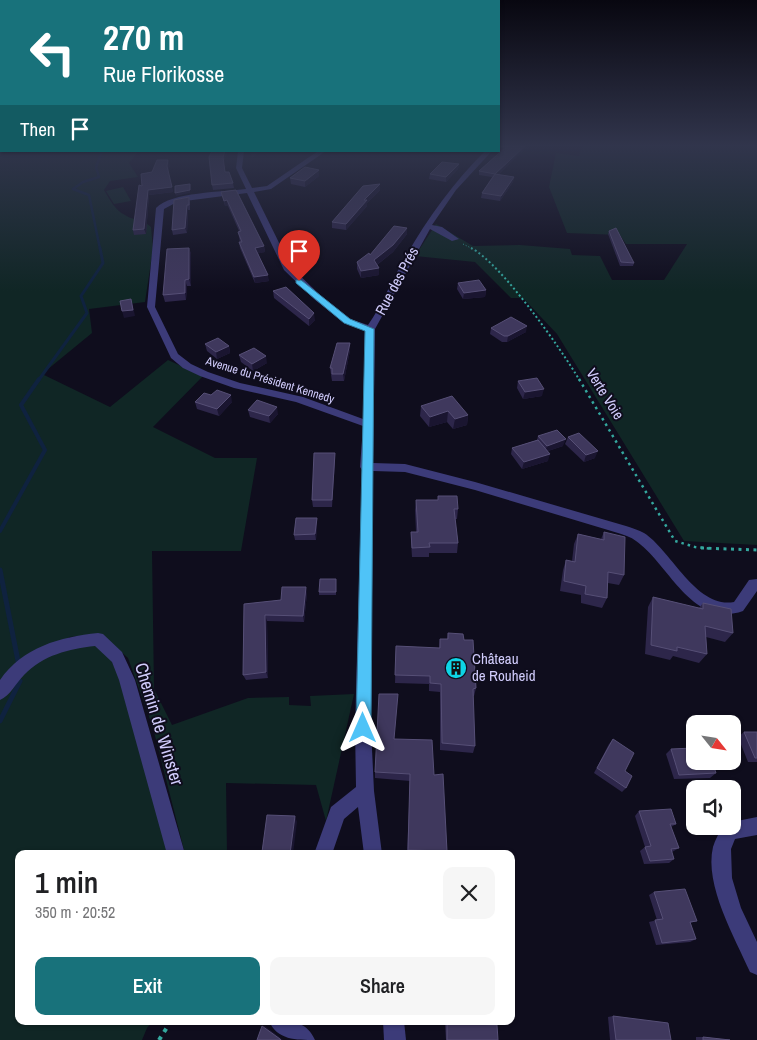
<!DOCTYPE html>
<meta charset="utf-8">
<style>
body{margin:0;font-family:"Archivo Narrow",sans-serif;background:#f6f6f6;color:#202124;height:100vh;display:flex;flex-direction:column;font-size:19px;white-space:nowrap}
*{box-sizing:border-box;margin:0}
p{font-size:16px;color:#757577}
.icon{flex:none;width:28px;height:28px;fill:none;stroke:currentColor;stroke-width:2;stroke-linecap:round;stroke-linejoin:round}
.map{position:relative;flex:1;overflow:hidden}
.drawer{position:absolute;left:15px;top:850px;width:500px;height:175px;display:flex;flex-direction:column;background:#fff;border-radius:10px;box-shadow:0 1px 4px #0004}
.drawer>*{flex:none}
.top-card{position:absolute;left:0px;top:0px;width:500px;height:152px;box-shadow:0 1px 4px #0004;background:#18727b;color:#fff;overflow:hidden}
.needle{width:32px;rotate:120deg}
.buttons{position:absolute;left:686px;top:715px;display:grid;gap:10px}
.buttons a{display:grid;place-items:center;width:55px;height:55px;border-radius:10px;background:#fff;box-shadow:0 1px 4px #0004;font-size:25px}
.pin{position:absolute;display:grid;place-items:center;width:42px;height:42px;color:#fff;margin:-51px -21px;border-radius:50% 50% 50% 0;rotate:-45deg;box-shadow:0 0 5px #0007}
.pin .icon{rotate:45deg}
.me{position:absolute;width:55px;margin:-28px;rotate:0deg;stroke-linejoin:round;filter:drop-shadow(0 0 4px #0008)}
.turn{display:flex;align-items:center;gap:18px;height:105px;padding:0 20px;font-size:22px}
.turn .icon{width:65px;height:65px;stroke-width:2.5}
.turn b{display:block;font-size:35px;line-height:42px}
.then{display:flex;align-items:center;height:48px;padding:0 20px;background:#0003;gap:10px;font-size:19px}
.round{display:grid;place-items:center;flex:none;width:52px;height:52px;border-radius:10px;background:#f6f6f6}
.head{display:flex;align-items:center;justify-content:space-between;height:85px;padding:0 20px}
h1{font-size:30px;font-weight:600;line-height:38px}
.primary-button{display:flex;gap:10px;margin-top:auto;padding:10px 20px}
.primary-button a{flex:1;height:58px;border-radius:10px;background:#18727b;color:#fff;font-size:20px;font-weight:600;line-height:58px;text-align:center}
.primary-button a+a{background:#f6f6f6;color:#202124}
.map>svg:first-child{display:block}
.green{fill:#102625}
.lines{fill:none;stroke-linecap:round;stroke-linejoin:round}
.stream-far3{stroke:#0f223f;stroke-width:2.5}
.stream-far2{stroke:#0f223f;stroke-width:3}
.stream-far1{stroke:#0f223f;stroke-width:4}
.stream{stroke:#0f223f;stroke-width:5}
.path-far4{stroke:#34a79e;stroke-width:1;stroke-dasharray:1 2;stroke-linecap:butt}
.path-far3{stroke:#34a79e;stroke-width:2;stroke-dasharray:2 2.5;stroke-linecap:butt}
.path-far2{stroke:#34a79e;stroke-width:2.5;stroke-dasharray:2.5 4;stroke-linecap:butt}
.path-far1{stroke:#34a79e;stroke-width:3;stroke-dasharray:3 4.5;stroke-linecap:butt}
.path{stroke:#34a79e;stroke-width:4;stroke-dasharray:4 5.5;stroke-linecap:butt}
.minor{fill:#3c3b79;fill-rule:evenodd}
.wall{fill:#2d264a}
.shaded-wall{fill:#1a1530}
.building{fill:#3f385d;stroke:#564f76}
.route{fill:#4fc3f7;stroke:#337fa1}
.labels{text-anchor:middle;stroke-width:4;stroke-linejoin:round;paint-order:stroke}
.far-street-label{font-size:12px;fill:#d1ccfc;stroke:#0f0d1d}
.street-label{font-size:15px;fill:#d1ccfc;stroke:#0f0d1d}
.poi-label{font-size:15px;fill:#d1ccfc;stroke:#0f0d1d;text-anchor:start}
.near-street-label{font-size:18px;fill:#d1ccfc;stroke:#0f0d1d}
</style>
<div class="map">
<svg width="757" height="1040" viewBox="0 0 757 1040">
<rect width="100%" height="100%" fill="#0f0d1d"/>
<g class="green">
<path d="M0,146L1,151H139L129,163L138,177L110,181L104,190C110,200 115,210 125,215C134,221 143,219 151,227L153,249L145,302L89,309L92,333L42,374L110,407L168,360L203,376L153,427L215,458H257L241,551H152L154,689L172,725L248,698L289,697V705L311,706L310,696L354,694L326,821L316,785L226,783L227,854H185L153,728L128,658L101,634L69,637L63,651L78,646L104,645L127,693L173,854H19V1021H153L147,1028L142,1040H0Z"/>
<path d="M582,146H757V545L684,541L557,334L523,298H511L475,262L415,256L436,224L473,246L520,245L570,249L572,255L600,256L612,280H664L687,244H626L620,235L567,233L549,187L556,153L579,156Z"/>
<path d="M123,187L131,201L114,204L106,191Z"/>
</g>
<g class="lines">
<path class="stream-far3" d="M100,249L89,195L73,189L83,182L99,177L96,167L102,151"/>
<path class="stream-far2" d="M38,381L87,313L81,296L103,263L100,248"/>
<path class="stream-far1" d="M0,531L45,450L21,405L39,379"/>
<g class="stream">
<path d="M0,570L18,661"/>
<path d="M0,721L20,681"/>
</g>
<path class="path-far4" d="M463,244L473,249"/>
<path class="path-far3" d="M471,248C500,262 562,350 580,381"/>
<path class="path-far2" d="M579,379L675,541L695,547L713,549"/>
<path class="path-far1" d="M701,548L757,550"/>
<path class="path" d="M159,1040L171,1021"/>
<g class="minor">
<path d="M238,151H244L242,168L252,188L267,186L318,151H326L271,189L254,192L291,267L320,295L350,319L368,325C381,307 390,284 401,265C424,223 451,185 485,151H492L456,190L432,225L442,227L459,239L452,241L430,229L375,329L373,463L405,464L475,482L626,526C632,528 639,530 644,533C671,550 696,609 734,602L749,580L757,579V591L743,611C692,629 669,564 636,541C631,537 624,535 618,533L475,490L405,472L373,471L371,728L374,791L382,854H364L358,807L344,819L332,854H314L331,807L356,787L355,728L362,470L360,467L363,426L296,402L234,388L200,376L183,368L171,358L147,307L156,208C171,192 223,192 246,189L236,168ZM247,193L284,270L314,299L344,323L365,330L363,419L303,397L240,383L208,372L191,364L178,354L155,307L164,209L177,202Z"/>
<path d="M98,633L103,634L122,652L135,680L185,854H167L119,680L112,662L95,646C69,649 43,655 24,675C16,683 10,696 0,700V680C23,647 60,637 98,633Z"/>
<path d="M757,817V835L735,839L731,849L732,878L741,908L757,942V975L750,972C735,938 704,885 713,847C715,840 719,833 723,826H732V822Z"/>
<path d="M269,1021C288,1021 306,1019 315,1040C296,1040 277,1040 269,1021Z"/>
<path d="M383,1021H404L406,1040H384Z"/>
</g>
</g>
<g class="wall">
<path d="M499,146L527,147L498,175L514,177L513,182L500,201L481,198L482,193L492,177L479,175V171L502,150L499,149Z"/>
<path d="M212,151H228L223,162L225,172L233,183L234,188L213,190L212,185Z"/>
<path d="M459,164L458,169L446,182L429,179L430,174Z"/>
<path d="M170,165L168,171L173,192L149,195L146,234L134,235L133,230L142,186L152,172Z"/>
<path d="M319,176L305,187L291,184L290,178Z"/>
<path d="M380,184V190L367,203V206L346,230L332,228V222Z"/>
<path d="M221,192L264,246L265,252L258,253L269,281L255,283L240,248L239,242H240L238,232L239,231L228,206H225Z"/>
<path d="M189,197L190,202V210H188L187,233L173,235L172,230Z"/>
<path d="M407,228V234L393,252L377,265L379,275L361,278L357,269V262L370,255Z"/>
<path d="M609,231L634,263L633,266H620L608,234Z"/>
<path d="M296,245L316,263L306,269L296,252Z"/>
<path d="M189,248L191,254V286H187L186,300L165,302L163,295Z"/>
<path d="M458,283L486,290L485,297L463,299L457,289Z"/>
<path d="M273,291L315,320L309,326L274,298Z"/>
<path d="M491,328L526,332L507,342H502L490,334Z"/>
<path d="M205,344L229,346L230,353L217,359L207,351Z"/>
<path d="M350,350L344,381H332L330,368Z"/>
<path d="M239,355L267,363L253,371L241,362Z"/>
<path d="M518,381L542,396L523,399L517,388Z"/>
<path d="M195,402H232L219,416L197,409Z"/>
<path d="M421,406L468,415L467,425L453,429L447,422L429,427L420,416Z"/>
<path d="M248,410L278,414L270,423L250,417Z"/>
<path d="M538,436L563,446L548,451V461L522,469L511,454L512,448L537,440Z"/>
<path d="M568,437L595,458L584,462L565,444Z"/>
<path d="M335,460L332,507H313L312,500Z"/>
<path d="M438,496L458,509L457,519H455L458,543L457,553H429V557H412L411,542V532H416L415,510L416,500H438Z"/>
<path d="M317,518V524L316,540H295L294,535Z"/>
<path d="M604,532L624,575L619,585L608,583L607,598L602,608L581,603V595L560,591L563,570L566,560L572,561L574,544L578,534L601,539Z"/>
<path d="M336,582V595H319V592Z"/>
<path d="M307,593L304,622L267,621L268,678L246,680L243,675L244,604L281,600Z"/>
<path d="M653,597L699,608L703,603L733,633L725,642L706,637L707,654L699,663L673,656L670,660L645,654L648,607Z"/>
<path d="M448,633L464,640L476,688L474,696H473L475,746L473,753L440,750V692L429,691V684L395,683L396,646L439,648L440,639H447Z"/>
<path d="M744,732H757V762H748L738,737Z"/>
<path d="M613,739L625,771L626,788L622,792L594,773L609,744Z"/>
<path d="M671,749L695,761L716,773L710,778L674,779L666,754Z"/>
<path d="M375,772L434,775L447,851L446,854H407L410,781L375,778Z"/>
<path d="M639,811L676,824L671,827L679,848L672,852L674,859L669,863L644,864L640,851L645,847L635,816Z"/>
<path d="M654,892L697,921L690,923L696,939L690,942L656,945L649,922L657,920L649,895Z"/>
<path d="M613,1016L671,1040H610L608,1017Z"/>
<path d="M447,1023L498,1040H446L445,1024Z"/>
<path d="M696,1037H703L730,1040H696Z"/>
</g>
<g class="shaded-wall">
<path d="M525,146H527V147L495,178V174Z"/>
<path d="M225,151H228L223,162V157Z"/>
<path d="M254,151H261L252,158L251,153Z"/>
<path d="M168,160L170,165L168,171L167,166Z"/>
<path d="M459,164L458,169L446,182V177Z"/>
<path d="M319,170V176L305,187V181Z"/>
<path d="M514,177L513,182L500,201L501,196Z"/>
<path d="M190,184V193L176,196L175,193Z"/>
<path d="M380,184V190L367,203V206L346,230V224L364,200Z"/>
<path d="M172,187L173,192L149,195L146,234L144,229L148,190Z"/>
<path d="M227,200L228,206H225L224,201Z"/>
<path d="M187,205L188,210L187,233L185,228Z"/>
<path d="M407,228V234L393,252L374,267V260Z"/>
<path d="M264,246L265,252L256,254L255,248Z"/>
<path d="M189,248L191,254V286L189,279Z"/>
<path d="M315,257L316,263L306,269L305,262Z"/>
<path d="M379,268V275L361,278V271Z"/>
<path d="M268,275L269,281L255,283L254,277Z"/>
<path d="M185,280L187,286L186,300L185,293Z"/>
<path d="M486,290L485,297L463,299L464,293Z"/>
<path d="M131,299L133,306L135,316L124,318L122,311Z"/>
<path d="M314,313L315,320L309,326V319Z"/>
<path d="M527,326L526,332L507,342L508,336Z"/>
<path d="M350,343V350L344,381L343,374Z"/>
<path d="M229,346L230,353L217,359L216,352Z"/>
<path d="M266,356L267,363L253,371L252,364Z"/>
<path d="M544,389L542,396L523,399L525,392Z"/>
<path d="M231,395L232,402L219,416L217,409Z"/>
<path d="M277,407L278,414L270,423L269,416Z"/>
<path d="M448,411L447,422L429,427L430,417Z"/>
<path d="M468,415L467,425L453,429L455,419Z"/>
<path d="M566,439L563,446L545,452L547,446Z"/>
<path d="M598,451L595,458L584,462L586,455Z"/>
<path d="M335,453V460L332,507V500Z"/>
<path d="M550,454L548,461L522,469L524,462Z"/>
<path d="M317,518V524L316,540L315,534Z"/>
<path d="M306,587L307,593L304,622L303,616Z"/>
<path d="M265,615L267,621L268,678L266,672Z"/>
<path d="M295,816L297,822L293,854H290Z"/>
<path d="M262,1026H265L283,1040H281Z"/>
</g>
<g class="building">
<path d="M499,146H525L495,174L479,171L506,147Z"/>
<path d="M212,151H225L223,157L225,172H229L233,183L212,185L209,157Z"/>
<path d="M157,160H168L167,166L172,187L148,190L144,229L133,230L139,185L142,186L141,174L152,172Z"/>
<path d="M442,162L459,164L446,177L430,174Z"/>
<path d="M305,167L319,170L305,181L290,178Z"/>
<path d="M495,174L514,177L501,196L482,193Z"/>
<path d="M190,184V190L175,193V186Z"/>
<path d="M380,184L364,200H367L346,224L332,222L363,186Z"/>
<path d="M236,190L264,246L255,248L268,275L254,277L239,242H242L238,232L241,231L227,200L224,201L221,192Z"/>
<path d="M189,197V205H187L185,228L172,230L174,200Z"/>
<path d="M394,226L407,228L393,245L374,260L379,268L361,271L357,262L369,253L370,255Z"/>
<path d="M616,228L634,263L621,262L609,231Z"/>
<path d="M307,243L315,257L305,262L296,245Z"/>
<path d="M189,248V279L185,280V293L163,295L167,249Z"/>
<path d="M479,280L486,290L464,293L458,283Z"/>
<path d="M286,287L314,313L309,319L273,291Z"/>
<path d="M131,299L133,310L122,311L120,301Z"/>
<path d="M511,317L527,326L508,336H504L491,328Z"/>
<path d="M218,338L229,346L216,352L205,344Z"/>
<path d="M337,343H350L343,374H332V368H330Z"/>
<path d="M254,348L266,356L252,364L239,355Z"/>
<path d="M537,378L544,389L525,392L518,381Z"/>
<path d="M217,390L231,395L217,409L195,402L204,393L211,395Z"/>
<path d="M452,396L468,415L455,419L448,411L430,417L421,406Z"/>
<path d="M257,400L277,407L269,416L248,410Z"/>
<path d="M557,430L566,439L547,446L538,436Z"/>
<path d="M579,433L598,451L586,455L568,437Z"/>
<path d="M538,440L550,454L524,462L512,448Z"/>
<path d="M314,453H335L332,500H312Z"/>
<path d="M438,496H457L458,509H454L458,543H429L430,547L412,548L411,532H418L416,500H438Z"/>
<path d="M296,518H317L315,534L294,535Z"/>
<path d="M604,532L625,537L624,575L608,572L607,598L585,594L586,586L564,581L566,560L575,562L578,534L604,540Z"/>
<path d="M320,579H336V592H319Z"/>
<path d="M282,587H306L303,616L265,615L266,672L243,675L244,604L281,600Z"/>
<path d="M653,597L703,609V603L731,609L733,633L705,626L707,654L677,647V651L651,645Z"/>
<path d="M448,633L463,634L464,640H473L476,688L473,689L475,746L442,743L441,684L430,683V676L395,675L396,646L440,648V639H448Z"/>
<path d="M379,694H398L394,739L432,740L434,775L443,774L447,851L408,850L410,774L375,772Z"/>
<path d="M744,732H757V758H755Z"/>
<path d="M613,739L634,753L625,771L632,776L626,788L597,768Z"/>
<path d="M694,748L695,752V761H712L716,773L679,775L671,749Z"/>
<path d="M671,809L676,824H670L679,848L671,849L674,859L650,861L645,847L651,846L639,811Z"/>
<path d="M267,815L295,816L290,854H245L246,852H262Z"/>
<path d="M685,889L697,921L690,922L696,939L662,943L655,920L663,919L654,892Z"/>
<path d="M613,1016L668,1023L671,1040H616Z"/>
<path d="M447,1023L497,1025L498,1040H447Z"/>
<path d="M262,1026L280,1039L281,1040H257Z"/>
<path d="M703,1037L730,1040H703Z"/>
</g>
<linearGradient id="sky" x2="0" y2="1"><stop stop-color="#080710"/><stop offset="0.5" stop-color="#31354c"/><stop offset="1" stop-color="#31354c" stop-opacity="0"/></linearGradient>
<rect width="757" height="291" fill="url(#sky)"/>
<path class="route" d="M296,280H301L350,319L374,329L371,728L369,733L363,735L358,733L356,728L365,331L344,323L296,283Z"/>
<defs>
<g id="building-disc" transform="scale(1.125)"><circle r="9.5" fill="#0ed4e5" stroke="#0f0d1d"/><path d="M-4-6H4V6H1V3H-1V6H-4ZM-2.5-4.3h1.7v1.8h-1.7ZM.8-4.3h1.7v1.8H.8ZM-2.5-1h1.7V.8h-1.7ZM.8-1h1.7V.8H.8Z" fill="#111"/></g>
</defs>
<g fill-rule="evenodd">
<use href="#building-disc" x="456" y="668"/>
</g>
<g class="labels">
<g class="far-street-label">
<text transform="translate(270 380) rotate(17)" y="4">Avenue du Président Kennedy</text>
</g>
<g class="street-label">
<text transform="translate(397 281) rotate(-62)" y="5">Rue des Prés</text>
<text transform="translate(605 394) rotate(58)" y="5">Verte Voie</text>
</g>
<g class="poi-label">
<text x="472" y="664">Château<tspan x="472" dy="17">de Rouheid</tspan></text>
</g>
<g class="near-street-label">
<text transform="translate(159 724) rotate(73)" y="6">Chemin de Winster</text>
</g>
</g>
</svg>
<div class="buttons">
<a><svg class="needle" viewBox="-14 -14 28 28"><path d="M0-13l5 13h-10z" fill="#e53935"/><path d="M0 13l5-13h-10z" fill="#757577"/></svg></a>
<a><svg class="icon" aria-label="sound" viewBox="0 0 24 24"><path d="M4 9h4l5-4v14l-5-4H4zM17 9q2 3 0 6"/></svg></a>
</div>
<div class="pin" style="left:299px;top:281px;background:#d93025"><svg class="icon" aria-label="arrive" viewBox="0 0 24 24"><path d="M6 21V4h12l-3 4 3 4H6"/></svg></div>
<svg class="me" style="left:363px;top:728px" viewBox="-20 -20 40 40"><path d="M0-17L14 15 0 8-14 15z" fill="#4fc3f7" stroke="#fff" stroke-width="4"/></svg>
<div class="top-card">
<div class="turn"><svg class="icon" aria-label="left" viewBox="0 0 24 24"><path d="M17 20v-9H6M10 6l-5 5 5 5"/></svg><div><b>270 m</b>Rue Florikosse</div></div>
<div class="then">Then<svg class="icon" aria-label="arrive" viewBox="0 0 24 24"><path d="M6 21V4h12l-3 4 3 4H6"/></svg></div>
</div>
<section class="drawer">
<div class="head"><div><h1>1 min</h1><p>350 m · 20:52</p></div><a class="round"><svg class="icon" aria-label="close" viewBox="0 0 24 24"><path d="M6 6l12 12M18 6L6 18"/></svg></a></div>
<div class="primary-button"><a>Exit</a><a>Share</a></div>
</section>
</div>
